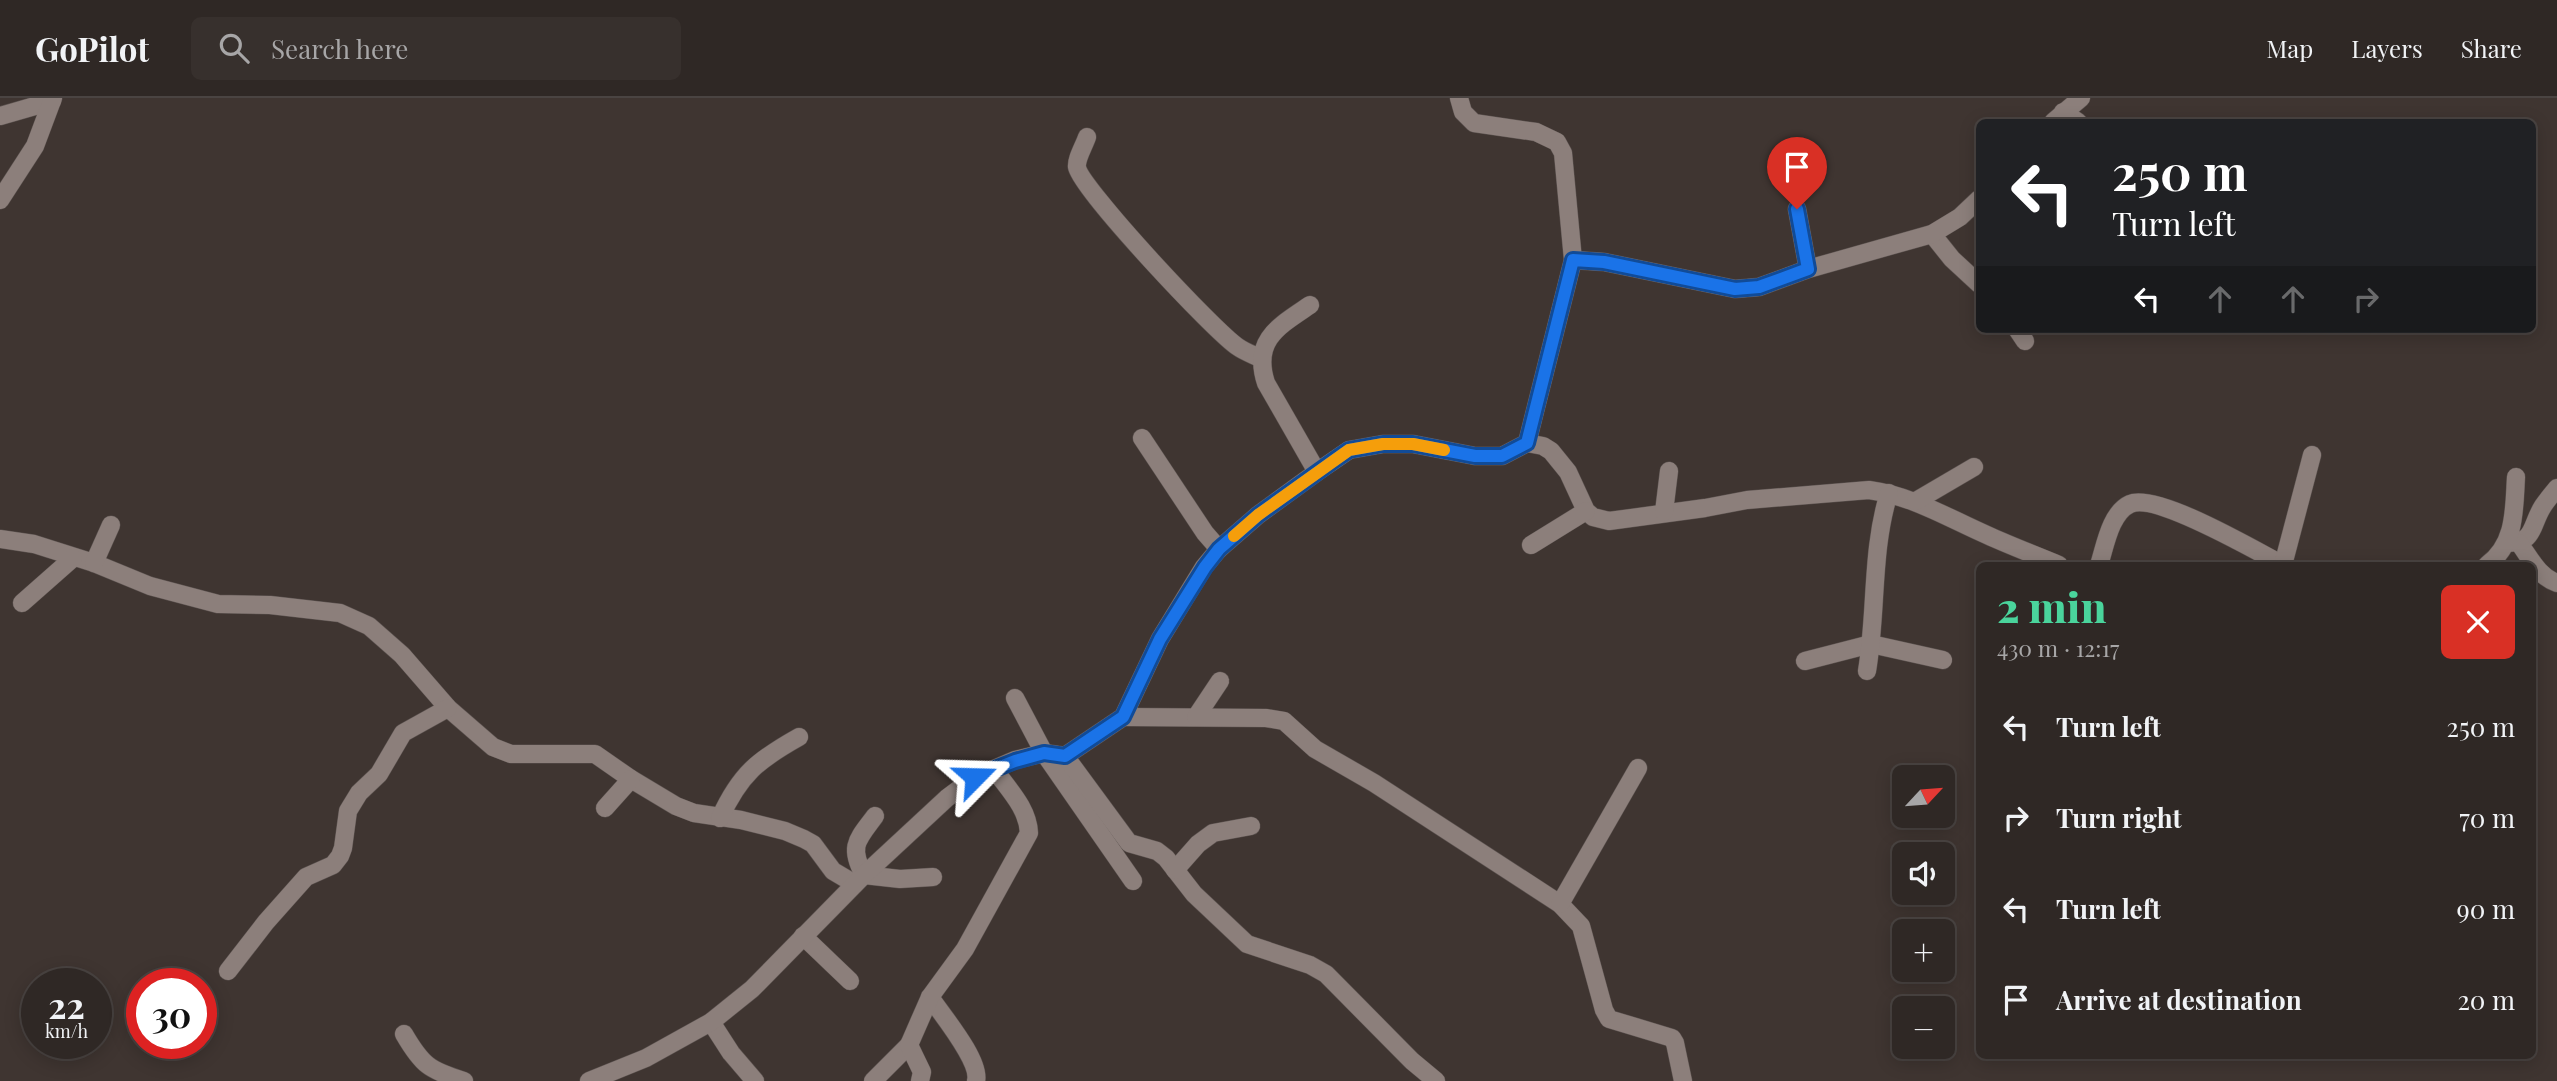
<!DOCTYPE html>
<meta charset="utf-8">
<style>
body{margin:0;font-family:"Playfair Display",serif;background:#37302d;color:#f1f3f6;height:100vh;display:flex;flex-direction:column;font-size:26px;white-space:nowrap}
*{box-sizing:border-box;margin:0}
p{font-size:23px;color:#a7a6a7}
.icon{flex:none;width:38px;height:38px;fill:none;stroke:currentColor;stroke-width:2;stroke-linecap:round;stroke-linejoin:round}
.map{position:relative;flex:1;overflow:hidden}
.drawer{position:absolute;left:1976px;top:464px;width:560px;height:497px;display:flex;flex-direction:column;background:#2f2825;border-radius:10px;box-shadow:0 4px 18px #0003,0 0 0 2px #4a4442}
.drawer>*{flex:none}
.top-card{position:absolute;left:1976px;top:21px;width:560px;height:214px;border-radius:10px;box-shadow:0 4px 18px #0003,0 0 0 2px #4a4442;background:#202124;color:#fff;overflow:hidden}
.needle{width:46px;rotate:64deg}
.buttons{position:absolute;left:1892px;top:667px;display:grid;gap:14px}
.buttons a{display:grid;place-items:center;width:63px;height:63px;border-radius:10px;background:#2f2825;box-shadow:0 4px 18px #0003,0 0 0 2px #4a4442;font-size:35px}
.speed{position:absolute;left:21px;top:870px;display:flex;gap:14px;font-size:35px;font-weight:700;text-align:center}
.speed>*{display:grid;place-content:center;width:91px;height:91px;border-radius:50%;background:#2f2825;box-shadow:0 4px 18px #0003,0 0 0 2px #4a4442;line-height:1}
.speed small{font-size:18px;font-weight:400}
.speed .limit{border:10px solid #d22;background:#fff;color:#111}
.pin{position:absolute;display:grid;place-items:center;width:60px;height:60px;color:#fff;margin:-72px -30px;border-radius:50% 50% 50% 0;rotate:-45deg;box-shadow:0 0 7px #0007}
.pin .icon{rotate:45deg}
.me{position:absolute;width:77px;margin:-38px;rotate:68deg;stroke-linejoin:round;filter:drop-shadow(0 0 5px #0008)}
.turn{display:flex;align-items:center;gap:24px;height:147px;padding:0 21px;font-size:32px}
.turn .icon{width:91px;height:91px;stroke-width:2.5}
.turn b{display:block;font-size:49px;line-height:60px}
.lanes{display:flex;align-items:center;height:66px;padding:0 21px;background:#0003;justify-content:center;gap:35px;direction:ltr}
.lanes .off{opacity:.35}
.round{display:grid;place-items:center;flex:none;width:74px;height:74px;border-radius:10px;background:#37302d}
.overview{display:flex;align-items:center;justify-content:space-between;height:119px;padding:0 21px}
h1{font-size:42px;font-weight:800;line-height:52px;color:#4ad49c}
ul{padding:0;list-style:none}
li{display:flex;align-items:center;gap:21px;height:91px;padding:0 21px}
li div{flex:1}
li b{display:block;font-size:26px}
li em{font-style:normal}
header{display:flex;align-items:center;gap:42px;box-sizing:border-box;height:98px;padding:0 35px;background:#2f2825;border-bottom:2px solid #4a4442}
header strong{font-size:33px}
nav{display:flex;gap:38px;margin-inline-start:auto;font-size:24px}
.search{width:490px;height:63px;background:#37302d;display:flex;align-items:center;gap:18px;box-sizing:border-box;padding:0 24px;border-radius:10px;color:#a7a6a7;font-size:26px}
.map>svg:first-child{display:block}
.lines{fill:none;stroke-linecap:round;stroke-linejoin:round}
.minor-casing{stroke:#5c5350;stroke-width:19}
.minor{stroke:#8c7f7b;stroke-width:18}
.route-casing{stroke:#114b97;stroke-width:18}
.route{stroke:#1a73e8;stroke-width:12}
.slow{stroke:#f59e0b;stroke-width:12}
</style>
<header>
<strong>GoPilot</strong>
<div class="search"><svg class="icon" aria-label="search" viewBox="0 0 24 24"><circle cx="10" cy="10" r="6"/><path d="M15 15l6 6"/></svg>Search here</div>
<nav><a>Map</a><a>Layers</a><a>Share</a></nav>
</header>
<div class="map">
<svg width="2557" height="983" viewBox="0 0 2557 983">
<rect width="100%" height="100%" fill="#3f3531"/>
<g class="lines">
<g class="minor-casing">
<g id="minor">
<path d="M2063,14L2078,24"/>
<path d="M0,18L52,3"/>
<path d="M2053,24L2081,0"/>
<path d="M1087,39C1084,48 1076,61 1077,69C1080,90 1216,235 1238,249C1245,254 1254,257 1262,261"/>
<path d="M0,102L35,48L53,0"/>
<path d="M1797,111L1808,171"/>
<path d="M1932,136L1952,161L1979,186"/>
<path d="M1573,162L1604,164L1735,191L1759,189L1808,171L1932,136L1960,119L1979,101"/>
<path d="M1310,207C1279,228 1252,242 1266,285L1317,374"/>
<path d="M2017,231L2025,243"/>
<path d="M1142,340L1205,435L1219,451"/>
<path d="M1527,345L1543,348L1551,353L1568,374L1586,413L1593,419L1609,423L1705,410L1747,402L1869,392C1913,398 1948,420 1987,437C2011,448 2035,457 2059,467"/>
<path d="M1916,403L1974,369"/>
<path d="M1664,414L1669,373"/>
<path d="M0,441L34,446L94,465L150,488L218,506L270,507L340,515L369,528L402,557L448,610L493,649L511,656H595L631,681L676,708L694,715L741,722L785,733L804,741L813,746L833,773L855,786"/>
<path d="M2506,445C2536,445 2530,428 2543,408C2547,402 2552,396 2557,390"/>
<path d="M2519,445C2530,460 2539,479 2557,485"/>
<path d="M1531,447L1586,413"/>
<path d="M94,465L111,427"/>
<path d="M2099,467C2105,449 2110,415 2130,406C2156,394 2256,453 2283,467"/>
<path d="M2283,467L2312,357"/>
<path d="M2487,467C2516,446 2514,411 2516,379"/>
<path d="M22,505L73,460"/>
<path d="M1805,563L1871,546L1943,562"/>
<path d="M1867,573C1877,514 1871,452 1889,395"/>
<path d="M1015,600L1044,655L1133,783"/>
<path d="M1123,619L1266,620L1284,623L1315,651L1374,685L1560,806L1581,828L1604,912L1609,921L1672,940L1675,945L1683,983"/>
<path d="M1196,619L1220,583"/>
<path d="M1065,658L1129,745L1157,753L1166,760L1194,796L1247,846L1310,867L1326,876L1412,963L1436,983"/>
<path d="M605,710L631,681"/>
<path d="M875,718C858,741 848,748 864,777L900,781L933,779"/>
<path d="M720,720C740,676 758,662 799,639"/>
<path d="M1175,772L1198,746L1213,735L1251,728"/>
<path d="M1560,806L1638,670"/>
<path d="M803,838L850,883"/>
<path d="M228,873L266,824L306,779L333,767L340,758L343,750L348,713L359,695L379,676L403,635L448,610"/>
<path d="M930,899C942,917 981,963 976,983"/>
<path d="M711,924L731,955L755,983"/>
<path d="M404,936C422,967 429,972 464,983"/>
<path d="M589,983L646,960L711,924L752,891L864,777L947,700L975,679L1015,662L1044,655L1065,658L1123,619L1160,541L1204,469L1219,451L1258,417L1317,374L1349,352L1383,346H1413L1475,358H1502L1527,345L1573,162L1563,55L1557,44L1536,34L1474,25L1463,14L1459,0"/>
<path d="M873,983L909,947"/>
<path d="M920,983L922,974L909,947L930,899L965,851L1029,735C1028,710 1008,691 994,671"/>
</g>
</g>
<use href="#minor" class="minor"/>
</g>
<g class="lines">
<g class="route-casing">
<path id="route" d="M975,679L1015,663L1044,655L1065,658L1123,619L1160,541L1205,469L1219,451L1258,417L1333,363L1349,352L1383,346H1413L1475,358H1502L1527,345L1573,162L1604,164L1735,191L1759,189L1808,171L1797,111"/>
</g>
<use href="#route" class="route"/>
<path class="slow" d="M1234,438L1258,417L1349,352L1383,346H1413L1444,352"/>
</g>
</svg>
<div class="buttons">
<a><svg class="needle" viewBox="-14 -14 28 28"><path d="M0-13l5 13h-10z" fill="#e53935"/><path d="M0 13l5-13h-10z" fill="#a7a6a7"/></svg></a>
<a><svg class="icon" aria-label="sound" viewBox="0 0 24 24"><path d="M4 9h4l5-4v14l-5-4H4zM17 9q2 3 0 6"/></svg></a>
<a>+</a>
<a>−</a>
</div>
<div class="speed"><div>22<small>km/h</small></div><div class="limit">30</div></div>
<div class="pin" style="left:1797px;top:111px;background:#d93025"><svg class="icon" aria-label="arrive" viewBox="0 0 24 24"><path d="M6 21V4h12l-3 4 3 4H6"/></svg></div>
<svg class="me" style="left:975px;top:679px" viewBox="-20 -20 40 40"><path d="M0-17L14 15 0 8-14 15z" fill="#1a73e8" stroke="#fff" stroke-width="4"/></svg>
<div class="top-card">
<div class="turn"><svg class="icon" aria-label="left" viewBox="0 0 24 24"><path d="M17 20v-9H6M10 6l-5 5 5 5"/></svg><div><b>250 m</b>Turn left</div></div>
<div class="lanes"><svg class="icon" aria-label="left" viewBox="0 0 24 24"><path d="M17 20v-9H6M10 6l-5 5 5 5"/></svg><svg class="icon off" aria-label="ahead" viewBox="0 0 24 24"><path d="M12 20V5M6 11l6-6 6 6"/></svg><svg class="icon off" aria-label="ahead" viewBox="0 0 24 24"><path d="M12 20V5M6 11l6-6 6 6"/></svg><svg class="icon off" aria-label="right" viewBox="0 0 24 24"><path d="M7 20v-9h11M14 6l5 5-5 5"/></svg></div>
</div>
<section class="drawer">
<div class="overview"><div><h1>2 min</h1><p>430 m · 12:17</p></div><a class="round" style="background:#d93025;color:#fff"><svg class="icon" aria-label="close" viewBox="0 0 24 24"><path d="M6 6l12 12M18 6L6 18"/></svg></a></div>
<ul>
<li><svg class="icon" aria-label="left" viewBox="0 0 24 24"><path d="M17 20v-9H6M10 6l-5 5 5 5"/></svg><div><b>Turn left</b></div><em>250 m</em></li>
<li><svg class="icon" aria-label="right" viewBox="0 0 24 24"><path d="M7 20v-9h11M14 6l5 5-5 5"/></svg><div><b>Turn right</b></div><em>70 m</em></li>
<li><svg class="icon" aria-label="left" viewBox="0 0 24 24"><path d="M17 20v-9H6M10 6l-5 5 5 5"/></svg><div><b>Turn left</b></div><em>90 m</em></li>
<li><svg class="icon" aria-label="arrive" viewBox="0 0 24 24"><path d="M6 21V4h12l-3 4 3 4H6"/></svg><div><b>Arrive at destination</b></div><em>20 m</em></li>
</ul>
</section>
</div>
